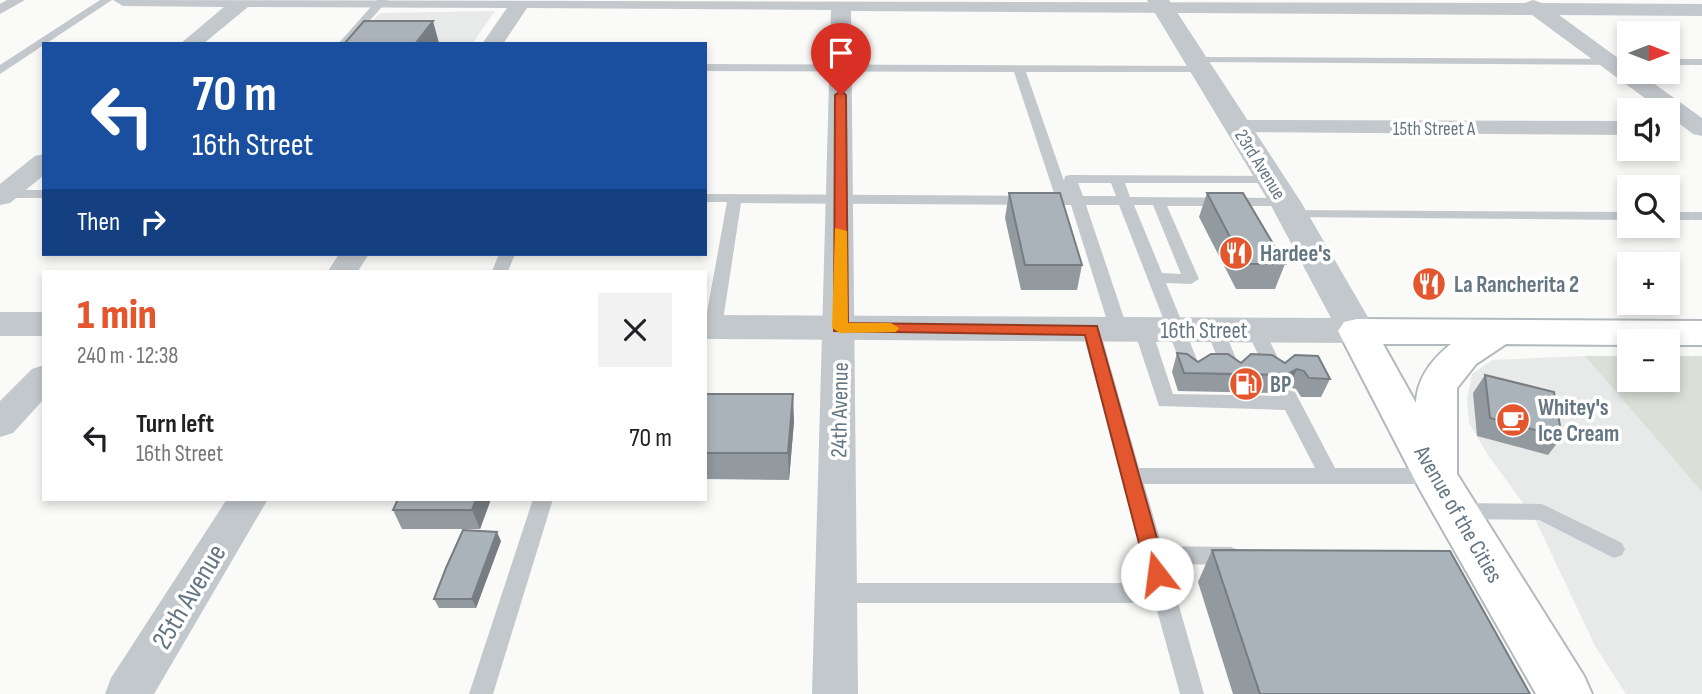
<!DOCTYPE html>
<meta charset="utf-8">
<style>
body{margin:0;font-family:"Sofia Sans Condensed",sans-serif;background:#f2f2f2;color:#202124;height:100vh;display:flex;flex-direction:column;font-size:26px;white-space:nowrap}
*{box-sizing:border-box;margin:0}
p{font-size:23px;color:#757577}
.icon{flex:none;width:38px;height:38px;fill:none;stroke:currentColor;stroke-width:2;stroke-linecap:round;stroke-linejoin:round}
.map{position:relative;flex:1;overflow:hidden}
.panel{position:absolute;left:42px;top:270px;width:665px;height:231px;display:flex;flex-direction:column;background:#fff;border-radius:0px;box-shadow:0 4px 10px #0003}
.panel>*{flex:none}
.banner{position:absolute;left:42px;top:42px;width:665px;height:214px;border-radius:0px;box-shadow:0 4px 10px #0003;background:#1a4fa0;color:#fff;overflow:hidden}
.needle{width:46px;rotate:90deg}
.buttons{position:absolute;left:1617px;top:21px;display:grid;gap:14px}
.buttons a{display:grid;place-items:center;width:63px;height:63px;border-radius:0px;background:#fff;box-shadow:0 4px 10px #0003;font-size:35px}
.pin{position:absolute;display:grid;place-items:center;width:60px;height:60px;color:#fff;margin:-72px -30px;border-radius:50% 50% 50% 0;rotate:-45deg;box-shadow:0 0 7px #0007}
.pin .icon{rotate:45deg}
.me{position:absolute;width:77px;margin:-38px;rotate:345deg;stroke-linejoin:round;filter:drop-shadow(0 0 5px #0008)}
.turn{display:flex;align-items:center;gap:24px;height:147px;padding:0 35px;font-size:32px}
.turn .icon{width:91px;height:91px;stroke-width:2.5}
.turn b{display:block;font-size:49px;line-height:60px}
.then{display:flex;align-items:center;height:66px;padding:0 35px;background:#0003;gap:14px;font-size:26px}
.round{display:grid;place-items:center;flex:none;width:74px;height:74px;border-radius:0px;background:#f2f2f2}
.overview{display:flex;align-items:center;justify-content:space-between;height:119px;padding:0 35px}
h1{font-size:42px;font-weight:800;line-height:52px;color:#e4572e}
ul{padding:0;list-style:none}
li{display:flex;align-items:center;gap:21px;height:98px;padding:0 35px}
li div{flex:1}
li b{display:block;font-size:26px}
li em{font-style:normal}
.map>svg:first-child{display:block}
.built{fill:#e8e9e9}
.green{fill:#dadfd7}
.lines{fill:none;stroke-linecap:round;stroke-linejoin:round}
.secondary-casing{stroke:#b3babf;stroke-width:4}
.service{fill:#c3c8cc;fill-rule:evenodd}
.pedestrian{fill:#c3c8cc;fill-rule:evenodd}
.minor{fill:#c3c8cc;fill-rule:evenodd}
.tertiary{fill:#c3c8cc;fill-rule:evenodd}
.secondary{fill:#fff;fill-rule:evenodd}
.wall{fill:#929a9f}
.shaded-wall{fill:#777d82}
.building{fill:#aab3b9;stroke:#777d82;stroke-width:2}
.route{fill:#e4572e;stroke:#94391e;stroke-width:2}
.slow{fill:#f59e0b}
.labels{text-anchor:middle;stroke-width:7;stroke-linejoin:round;paint-order:stroke}
.far-street-label{font-size:19px;fill:#657683;stroke:#fff}
.poi-label{font-size:23px;font-weight:bold;fill:#657683;stroke:#fff;text-anchor:start}
.street-label{font-size:23px;fill:#657683;stroke:#fff}
.near-street-label{font-size:28px;fill:#657683;stroke:#fff}
</style>
<div class="map">
<svg width="1702" height="694" viewBox="0 0 1702 694">
<rect width="100%" height="100%" fill="#fafaf8"/>
<g class="built">
<path d="M495,11L472,44H351L380,13Z"/>
<path d="M1585,356L1702,492V694H1626L1595,646L1536,521L1488,455L1469,423L1467,399L1472,374L1492,360Z"/>
</g>
<path class="green" d="M1585,356H1629V380H1668V356H1702V492Z"/>
<g class="lines">
<g class="secondary-casing">
<path id="secondary" d="M1357,319L1702,321V345H1668V341H1629V345L1506,344L1476,364L1457,388V474L1584,676L1592,694H1536L1419,488L1338,331L1344,322ZM1383,344H1451C1432,359 1417,378 1416,403Z"/>
</g>
<g class="service">
<path d="M100,0H112L0,74V65Z"/>
<path d="M377,0H388L349,44H338Z"/>
<path d="M1196,57L1629,59V65L1192,62L1190,60Z"/>
<rect x="1668" y="59" width="34" height="6"/>
<path d="M705,64L1202,66L1206,68V72H1026L1064,181L1065,176L1070,175L1271,176L1278,180L1276,183H1125L1130,197L1285,198L1292,202L1285,206H1167L1199,279L1191,284L1166,283L1202,372L1193,378L1184,372L1119,205H1086L1128,330L1125,334H1113L1110,330L1071,205L741,203L722,327L713,333L707,331L705,323L727,202H705V194L1055,196L1014,72L705,71ZM1078,183H1111L1116,196H1083ZM1134,205H1153L1181,274L1162,273Z"/>
<rect x="0" y="190" width="44" height="8"/>
<path d="M1292,210L1629,212V220L1287,217V211Z"/>
<rect x="1668" y="212" width="34" height="8"/>
<path d="M499,254H515L508,271H492Z"/>
<path d="M1091,324L1100,330L1139,468H1315L1285,410L1159,406L1134,330L1143,324L1152,330L1173,394L1279,396L1288,390L1295,392L1335,468H1435L1442,470L1445,476L1442,482L1435,484H1144L1162,546L1231,547L1239,550L1242,556L1239,562L1231,565L1167,564L1204,694H1180L1155,603H836L828,600L825,593L828,586L836,583H1150L1082,330Z"/>
<path d="M1215,324L1224,330L1242,373L1239,377L1233,379L1224,373L1206,330Z"/>
<path d="M1256,325L1265,331L1285,373L1282,377L1276,379L1267,373L1247,331Z"/>
<path d="M533,499H553L493,694H469Z"/>
<path d="M1456,503L1542,504L1622,543L1625,549L1622,555L1614,558L1539,520L1456,519L1449,517L1446,511L1449,505Z"/>
</g>
<path class="pedestrian" d="M7,0H25L0,14V4Z"/>
<g class="minor">
<path d="M113,0L1525,3L1533,0L1542,3L1702,4V16L1559,15L1629,66V72H1638L1702,118V136L1693,134L1668,115V110H1661L1532,15L851,11L858,694H812L831,10L527,8L503,44H482L507,8L248,7L203,44H180L224,7L123,6Z"/>
<path d="M1238,120L1629,121V135L1229,132L1226,127L1229,122Z"/>
<path d="M44,154V175L10,203L0,205V184L35,156Z"/>
<path d="M339,254H369L358,271H328Z"/>
<path d="M44,365V399L13,433L0,437V401L32,369Z"/>
<path d="M227,499H268L154,694H105L111,678Z"/>
</g>
<g class="tertiary">
<path d="M1147,0H1169L1301,202L1376,331L1370,340L1357,343L705,339V315L1331,318L1269,202Z"/>
<rect x="0" y="312" width="44" height="24"/>
</g>
<use href="#secondary" class="secondary"/>
</g>
<g class="wall">
<path d="M1009,193L1082,265L1077,290H1021L1005,218Z"/>
<path d="M1207,193L1285,264L1275,289H1236L1199,217Z"/>
<path d="M1177,353L1198,362L1285,363L1330,379L1321,397H1301L1296,389L1289,387L1278,393L1178,391L1172,372Z"/>
<path d="M1485,375L1562,437L1548,455L1477,436L1473,393Z"/>
<path d="M705,394L794,421L789,480L705,479Z"/>
<path d="M398,499H491L480,529H402L393,510Z"/>
<path d="M501,541L476,608H439L434,599Z"/>
<path d="M1212,550L1530,694H1233L1198,582Z"/>
</g>
<g class="shaded-wall">
<path d="M433,21L439,43L438,44H415Z"/>
<path d="M1297,369L1289,387L1278,393L1286,375Z"/>
<path d="M793,394L794,421L789,480L788,453Z"/>
<path d="M476,499H491L480,529L472,510Z"/>
<path d="M497,532L501,541L476,608L472,599Z"/>
</g>
<g class="building">
<path d="M364,21H433L415,44H344Z"/>
<path d="M1009,193H1060L1082,265H1025Z"/>
<path d="M1207,193H1243L1285,264H1244Z"/>
<path d="M1177,353L1187,354L1198,362L1211,354H1228L1241,363L1251,354L1272,355L1285,363L1295,355L1318,356L1330,379L1309,378L1304,371L1297,369L1286,375L1184,373Z"/>
<path d="M1485,375L1554,392L1562,437L1490,418Z"/>
<path d="M705,394H793L788,453H705Z"/>
<path d="M398,499H476L472,510H393Z"/>
<path d="M463,530L497,532L472,599H434L446,568Z"/>
<path d="M1212,550L1450,551L1530,694H1260Z"/>
</g>
<path class="route" d="M841,91L846,95L848,323L1097,326L1167,574L1164,580L1157,583L1150,580L1147,574L1085,335L834,331L835,95Z"/>
<path class="slow" d="M835,228L847,231L848,323H891L899,328L896,332L840,333L832,328Z"/>
<defs>
<g id="restaurant-disc" transform="scale(1.75)"><circle r="9.5" fill="#e4572e" stroke="#fff"/><path d="M-5-6h1v4h1v-4h1v4h1v-4h1v5L-1.5 .5V6h-2V.5L-5-1ZM5-6V6H3V1.5H1.5Q1.5-4 5-6Z" fill="#fff"/></g>
<g id="fuel-disc" transform="scale(1.75)"><circle r="9.5" fill="#e4572e" stroke="#fff"/><path d="M-5.5-6h7V0h2V4h1.3V-2.5L3-4.5l.8-.8L6-3V5H2.5V1h-1V6h-7ZM-4.2-4.7v3.2H.2V-4.7Z" fill="#fff"/></g>
<g id="cafe-disc" transform="scale(1.75)"><circle r="9.5" fill="#e4572e" stroke="#fff"/><path d="M-5.5-4.5H6V0H3Q3 3.5 0 3.5H-2.5Q-5.5 3.5-5.5 0ZM3-3.2v2h1.7v-2ZM-6 4.5H4V6H-6Z" fill="#fff"/></g>
</defs>
<g fill-rule="evenodd">
<use href="#restaurant-disc" x="1236" y="253"/>
<use href="#restaurant-disc" x="1429" y="284"/>
<use href="#fuel-disc" x="1246" y="384"/>
<use href="#cafe-disc" x="1513" y="420"/>
</g>
<g class="labels">
<g class="far-street-label">
<text x="1434" y="135">15th Street A</text>
<text transform="translate(1261 164) rotate(58)" y="7">23rd Avenue</text>
</g>
<g class="poi-label">
<text x="1260" y="261">Hardee's</text>
<text x="1454" y="292">La Rancherita 2</text>
<text x="1270" y="392">BP</text>
<text x="1538" y="415">Whitey's<tspan x="1538" dy="26">Ice Cream</tspan></text>
</g>
<g class="street-label">
<text x="1204" y="338">16th Street</text>
<text transform="translate(839 410) rotate(-89)" y="8">24th Avenue</text>
<text transform="translate(1459 514) rotate(60)" y="8">Avenue of the Cities</text>
</g>
<g class="near-street-label">
<text transform="translate(188 596) rotate(-59)" y="10">25th Avenue</text>
</g>
</g>
</svg>
<div class="buttons">
<a><svg class="needle" viewBox="-14 -14 28 28"><path d="M0-13l5 13h-10z" fill="#e53935"/><path d="M0 13l5-13h-10z" fill="#757577"/></svg></a>
<a><svg class="icon" aria-label="sound" viewBox="0 0 24 24"><path d="M4 9h4l5-4v14l-5-4H4zM17 9q2 3 0 6"/></svg></a>
<a><svg class="icon" aria-label="search" viewBox="0 0 24 24"><circle cx="10" cy="10" r="6"/><path d="M15 15l6 6"/></svg></a>
<a>+</a>
<a>−</a>
</div>
<div class="pin" style="left:841px;top:95px;background:#d93025"><svg class="icon" aria-label="arrive" viewBox="0 0 24 24"><path d="M6 21V4h12l-3 4 3 4H6"/></svg></div>
<svg class="me" style="left:1157px;top:574px" viewBox="-20 -20 40 40"><circle r="19" fill="#fff"/><path d="M0-13L10 11 0 6-10 11z" fill="#e4572e"/></svg>
<div class="banner">
<div class="turn"><svg class="icon" aria-label="left" viewBox="0 0 24 24"><path d="M17 20v-9H6M10 6l-5 5 5 5"/></svg><div><b>70 m</b>16th Street</div></div>
<div class="then">Then<svg class="icon" aria-label="right" viewBox="0 0 24 24"><path d="M7 20v-9h11M14 6l5 5-5 5"/></svg></div>
</div>
<section class="panel">
<div class="overview"><div><h1>1 min</h1><p>240 m · 12:38</p></div><a class="round"><svg class="icon" aria-label="close" viewBox="0 0 24 24"><path d="M6 6l12 12M18 6L6 18"/></svg></a></div>
<ul>
<li><svg class="icon" aria-label="left" viewBox="0 0 24 24"><path d="M17 20v-9H6M10 6l-5 5 5 5"/></svg><div><b>Turn left</b><p>16th Street</p></div><em>70 m</em></li>
</ul>
</section>
</div>
